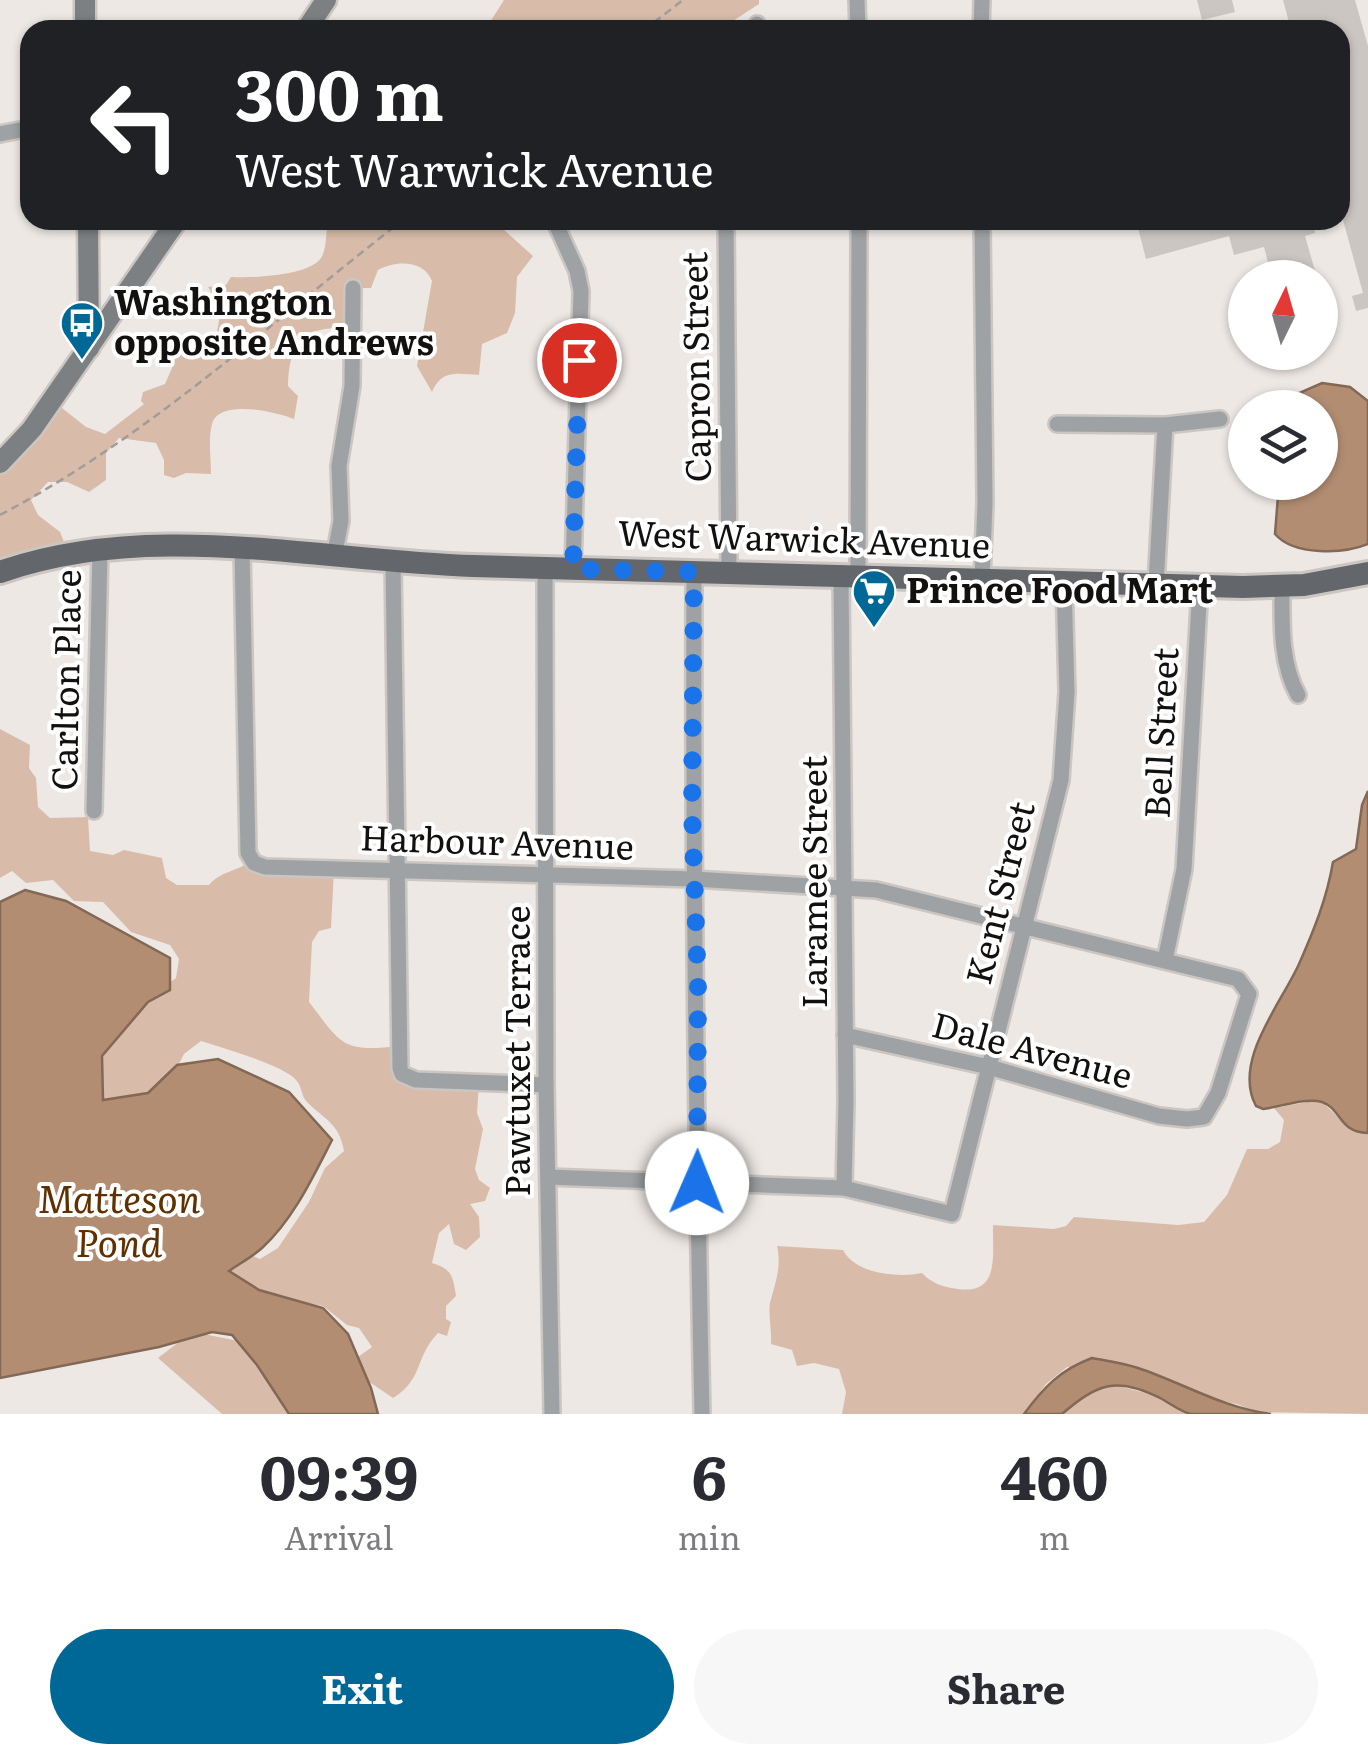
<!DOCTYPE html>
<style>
body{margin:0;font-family:Literata,serif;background:#f7f7f7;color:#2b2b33;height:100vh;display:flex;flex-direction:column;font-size:38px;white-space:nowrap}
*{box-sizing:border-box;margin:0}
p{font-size:32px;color:#7c7c81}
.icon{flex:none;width:55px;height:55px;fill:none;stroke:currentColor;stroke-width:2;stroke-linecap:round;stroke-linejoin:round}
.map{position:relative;height:1414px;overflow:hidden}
.sheet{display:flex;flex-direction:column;background:#fff;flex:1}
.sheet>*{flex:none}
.banner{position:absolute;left:20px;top:20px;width:1330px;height:210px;border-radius:30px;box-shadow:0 2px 8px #0004;background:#202124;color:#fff;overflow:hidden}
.needle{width:65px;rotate:5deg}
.tools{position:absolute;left:1228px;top:260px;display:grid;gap:20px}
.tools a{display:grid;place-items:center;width:110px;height:110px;border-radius:50%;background:#fff;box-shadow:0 2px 8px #0004;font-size:50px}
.pin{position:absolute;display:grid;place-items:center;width:85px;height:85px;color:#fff;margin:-42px;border:5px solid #fff;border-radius:50%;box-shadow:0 2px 10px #0007}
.me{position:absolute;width:110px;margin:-55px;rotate:1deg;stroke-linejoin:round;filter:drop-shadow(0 0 8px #0008)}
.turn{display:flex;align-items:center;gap:35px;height:210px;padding:0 50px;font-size:45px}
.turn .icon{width:130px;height:130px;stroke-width:2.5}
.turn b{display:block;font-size:70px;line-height:85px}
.eta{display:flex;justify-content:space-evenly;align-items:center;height:170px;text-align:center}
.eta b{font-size:60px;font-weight:700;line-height:70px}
.button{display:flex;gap:20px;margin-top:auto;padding:20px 50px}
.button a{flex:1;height:115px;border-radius:60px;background:#006896;color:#fff;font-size:40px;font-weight:700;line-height:115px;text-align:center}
.button a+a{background:#f7f7f7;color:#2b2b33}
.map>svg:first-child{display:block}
.green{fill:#d8bca9}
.water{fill:#b28d72;stroke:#826855;stroke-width:2.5}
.building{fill:#ccc6c2}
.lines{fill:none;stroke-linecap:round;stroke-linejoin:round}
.street-casing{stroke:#cbc6c2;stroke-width:20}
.secondary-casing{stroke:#cbc6c2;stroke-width:25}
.primary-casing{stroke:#cbc6c2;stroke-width:28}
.path{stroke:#a19c99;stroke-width:2.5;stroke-dasharray:8 5;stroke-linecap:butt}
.street{stroke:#9fa2a4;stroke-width:15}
.secondary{stroke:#7c8082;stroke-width:20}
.primary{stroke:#63676b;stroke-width:22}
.route{stroke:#1a73e8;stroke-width:18;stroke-dasharray:0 32.4}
.labels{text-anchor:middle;stroke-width:8;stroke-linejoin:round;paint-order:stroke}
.poi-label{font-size:35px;font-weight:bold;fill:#131110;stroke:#fff;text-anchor:start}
.street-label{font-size:35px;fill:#131110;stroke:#fff}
.water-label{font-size:38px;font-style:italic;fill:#603000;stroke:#fff}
</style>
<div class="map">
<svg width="1368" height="1414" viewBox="0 0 1368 1414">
<rect width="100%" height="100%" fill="#eee8e4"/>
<g class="green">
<path d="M504,0H759V4L719,30H485Z"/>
<path d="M330,220H493L533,256L517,277L515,313L507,333L482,344L479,375C457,374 442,369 432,392L417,366L432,281C424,260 396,260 378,270L371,288H352L345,334L339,328C298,328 289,350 288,386L298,396L294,419C276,412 219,398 212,424C208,438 211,459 211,474L186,473L174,478L164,475V460L156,443L119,438L106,453V480L89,492L67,482H48L31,500L38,515L60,532L69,554L0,570V462L52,400L86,427L105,434L144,404L141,401L143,392L165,384L172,368L175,345L203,346L216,338L221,309L208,287L226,285L231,277C251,278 309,276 321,258C328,247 324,232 330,220Z"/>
<path d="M0,729L30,745L29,768L36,778L38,807L50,818L88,817L90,851L113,855L124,850L162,858L166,878L177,885H209C219,872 238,871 251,861L334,870L331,928L319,931L312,942L309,1002C341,1043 341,1053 398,1046L406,1075L479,1083L477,1113L483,1129L475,1169L479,1180L490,1188L485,1201L470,1204L479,1217L480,1237L466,1250L454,1244L449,1224L439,1233L432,1263C452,1269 453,1276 456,1296L446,1306V1319L451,1322L447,1336L438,1333C414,1358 424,1379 393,1398L368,1381L358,1357L372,1347L359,1328L347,1325L323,1306L239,1290L222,1265L243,1252L260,1259L278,1248L309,1202L325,1168L344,1151C339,1123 325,1120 307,1102C301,1096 302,1087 297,1081C284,1065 222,1048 201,1041L184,1054L169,1083L150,1094L132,1096L117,1104L98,1131L87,1066L153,994L176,978L179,959L170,945L131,932L103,902L74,901L53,880L26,883L12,871L0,878Z"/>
<path d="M1318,1100C1338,1111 1342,1132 1368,1133V1414L1256,1412L1237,1404L1208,1399L1183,1386L1134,1367H1067L1046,1384L1024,1414H842L846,1392L839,1369L814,1363L797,1366L792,1350L771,1344C772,1332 768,1314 770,1303C775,1283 782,1267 777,1246L843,1250C855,1274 898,1278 922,1273C932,1284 944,1287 958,1289C1001,1295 992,1254 993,1225L1054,1229L1066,1226L1074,1217L1178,1225L1204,1222L1227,1195L1247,1149H1268L1280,1142L1284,1120L1274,1108Z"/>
<path d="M198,1333L239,1341L292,1414H222L158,1358L184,1338Z"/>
<path d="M1115,1385L1157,1396L1189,1414H1062C1080,1399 1092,1387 1115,1385Z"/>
</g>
<g class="water">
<path d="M1322,383L1350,387L1368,401V544C1344,554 1294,556 1275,534L1279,483L1320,482V408L1286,407L1297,394Z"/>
<path d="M1368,791V1133C1338,1132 1342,1109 1322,1102C1306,1097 1280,1107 1263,1109L1256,1106C1232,1061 1281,1004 1299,964C1314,930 1327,898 1333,862L1356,849L1362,805Z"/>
<path d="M25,890L66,901L170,958V990L148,1002L102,1056L103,1100L148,1093L177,1065L218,1059L289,1092L332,1140C313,1177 293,1220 262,1248C252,1257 239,1264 229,1271L259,1290L323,1308L348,1334L371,1388L378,1414H289L257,1365L232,1335L212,1332L159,1347L0,1378V902Z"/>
<path d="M1092,1358C1107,1361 1123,1363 1138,1368C1183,1383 1223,1408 1271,1414C1245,1414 1215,1414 1191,1414C1181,1412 1171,1404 1162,1399C1117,1376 1098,1383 1062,1414H1024C1044,1387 1060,1370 1092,1358Z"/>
</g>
<g class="building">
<path d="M1197,0H1232L1235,12L1202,20Z"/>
<path d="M1283,0H1355L1368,46V308L1356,311L1352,296L1363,293L1343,220L1340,221V30H1291Z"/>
<path d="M1136,220H1339V221L1314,228L1315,233L1305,236L1316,274L1272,278L1264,247L1234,255L1229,236L1146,259Z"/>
</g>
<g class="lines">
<g class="street-casing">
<g id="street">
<path d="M857,0L858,30"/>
<path d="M757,24L760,30"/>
<path d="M981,30L982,0"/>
<path d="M0,134L30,128"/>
<path d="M559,220L555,222L577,271L581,291L573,569"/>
<path d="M726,220L729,574"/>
<path d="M1057,424L1165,425L1156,584"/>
<path d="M1165,425L1220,419"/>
<path d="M242,550L248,853L254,863L265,867L694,879L876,890L1238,979L1249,994L1218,1093L1204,1117L1187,1119L1159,1116L989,1067L845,1035"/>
<path d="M334,557L341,521L339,466L352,386L353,288"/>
<path d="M393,562L400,1068L402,1074L416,1080L546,1085"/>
<path d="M545,567L546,1085L552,1414"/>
<path d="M694,572C693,852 696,1133 702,1414"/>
<path d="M841,576L846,1100L844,1188"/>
<path d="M858,577L859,220"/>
<path d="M982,580L985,502L982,220"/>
<path d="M1282,585C1282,622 1280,663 1298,695"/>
<path d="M94,811L100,551"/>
<path d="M1165,960L1184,869L1200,586"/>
<path d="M548,1177L844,1188L952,1214L1061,780L1067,692L1064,582"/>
</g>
</g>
<g class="secondary-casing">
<g id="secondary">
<path d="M85,0V30"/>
<path d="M306,30L326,0"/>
<path d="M88,220L89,348"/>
<path d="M0,463L32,429L177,220"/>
</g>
</g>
<g class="primary-casing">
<path id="primary" d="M0,572C151,519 318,561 473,566C729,573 986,578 1243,587L1304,585L1368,573"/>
</g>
<g class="path">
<path d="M644,30L683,0"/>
<path d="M0,515C148,437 271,322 403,220"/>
</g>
<use href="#street" class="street"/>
<use href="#secondary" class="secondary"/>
<use href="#primary" class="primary"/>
</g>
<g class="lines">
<path class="route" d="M579,360L573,569L694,572L692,811L698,986L697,1183"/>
</g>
<defs>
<g id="bus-pin" transform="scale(2.25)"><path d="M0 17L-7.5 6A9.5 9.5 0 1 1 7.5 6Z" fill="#006896" stroke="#fff"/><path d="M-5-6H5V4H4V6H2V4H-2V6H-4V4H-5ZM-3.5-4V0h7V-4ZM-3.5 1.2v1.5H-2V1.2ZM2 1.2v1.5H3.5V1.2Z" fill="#fff"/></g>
<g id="supermarket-pin" transform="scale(2.25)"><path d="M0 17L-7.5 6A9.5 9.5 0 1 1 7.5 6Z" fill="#006896" stroke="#fff"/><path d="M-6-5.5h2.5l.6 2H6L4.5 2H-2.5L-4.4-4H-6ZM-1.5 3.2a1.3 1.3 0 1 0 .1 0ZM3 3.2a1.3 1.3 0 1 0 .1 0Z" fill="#fff"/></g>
</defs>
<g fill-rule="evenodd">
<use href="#bus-pin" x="82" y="323"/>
<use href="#supermarket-pin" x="874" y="591"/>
</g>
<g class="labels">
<g class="poi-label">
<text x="114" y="315">Washington<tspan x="114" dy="40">opposite Andrews</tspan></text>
<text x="906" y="603">Prince Food Mart</text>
</g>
<g class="street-label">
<text transform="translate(697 367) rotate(-91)" y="12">Capron Street</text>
<text transform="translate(804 540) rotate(2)" y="12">West Warwick Avenue</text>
<text transform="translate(67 680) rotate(-89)" y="12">Carlton Place</text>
<text transform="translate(1162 733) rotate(-87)" y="12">Bell Street</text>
<text transform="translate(497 843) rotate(2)" y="12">Harbour Avenue</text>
<text transform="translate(815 882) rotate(-90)" y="12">Laramee Street</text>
<text transform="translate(1001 893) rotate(-76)" y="12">Kent Street</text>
<text transform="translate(518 1051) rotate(-90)" y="12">Pawtuxet Terrace</text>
<text transform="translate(1032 1051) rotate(15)" y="12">Dale Avenue</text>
</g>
<g class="water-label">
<text x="119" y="1213">Matteson<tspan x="119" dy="44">Pond</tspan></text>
</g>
</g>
</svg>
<div class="tools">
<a><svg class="needle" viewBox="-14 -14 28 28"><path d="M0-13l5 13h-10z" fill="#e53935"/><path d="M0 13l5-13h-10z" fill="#7c7c81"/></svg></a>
<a><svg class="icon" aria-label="layers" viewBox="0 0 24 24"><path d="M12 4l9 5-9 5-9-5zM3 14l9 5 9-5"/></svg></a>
</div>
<div class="pin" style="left:579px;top:360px;background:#d93025"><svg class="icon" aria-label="arrive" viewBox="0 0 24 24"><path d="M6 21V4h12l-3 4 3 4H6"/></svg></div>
<svg class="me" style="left:697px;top:1183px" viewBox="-20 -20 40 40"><circle r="19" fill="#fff"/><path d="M0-13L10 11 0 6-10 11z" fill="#1a73e8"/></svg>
<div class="banner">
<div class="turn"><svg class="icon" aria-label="left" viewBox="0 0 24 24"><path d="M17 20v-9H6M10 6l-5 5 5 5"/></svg><div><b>300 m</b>West Warwick Avenue</div></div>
</div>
</div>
<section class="sheet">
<div class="eta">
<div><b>09:39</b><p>Arrival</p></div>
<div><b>6</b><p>min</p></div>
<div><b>460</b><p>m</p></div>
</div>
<div class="button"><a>Exit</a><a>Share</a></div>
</section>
